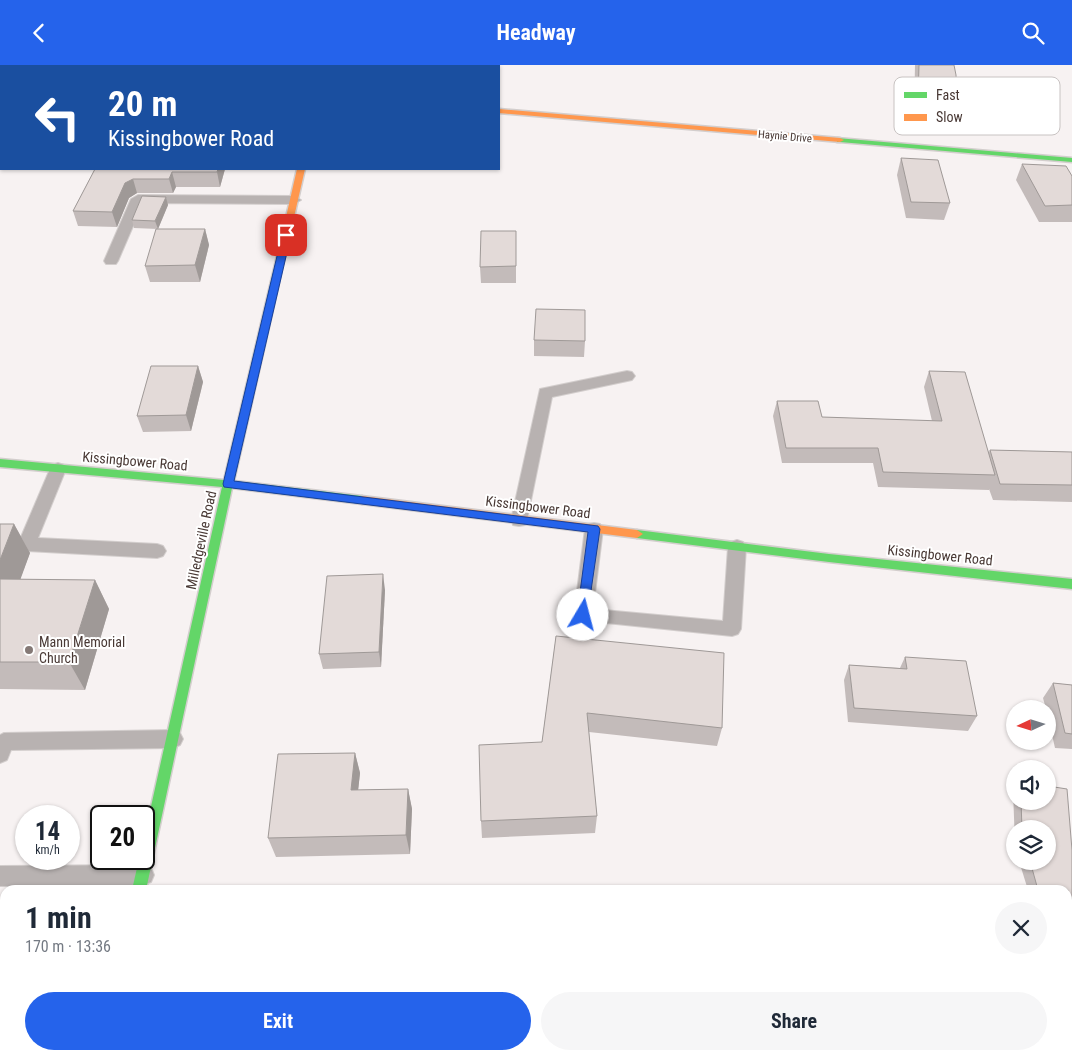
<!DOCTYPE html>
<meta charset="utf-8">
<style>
body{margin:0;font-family:"Roboto Condensed",sans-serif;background:#f6f6f7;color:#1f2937;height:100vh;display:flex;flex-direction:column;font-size:19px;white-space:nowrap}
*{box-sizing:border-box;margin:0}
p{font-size:16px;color:#747a83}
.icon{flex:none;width:28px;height:28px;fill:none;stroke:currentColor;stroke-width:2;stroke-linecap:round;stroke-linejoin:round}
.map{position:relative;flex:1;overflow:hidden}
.drawer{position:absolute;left:0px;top:820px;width:1072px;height:175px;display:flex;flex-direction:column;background:#fff;border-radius:15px 15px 0 0;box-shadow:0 1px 4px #0004}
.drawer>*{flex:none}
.banner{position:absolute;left:0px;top:0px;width:500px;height:105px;box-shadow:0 1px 4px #0004;background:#1a4fa0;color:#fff;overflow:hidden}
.needle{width:32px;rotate:266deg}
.buttons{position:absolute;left:1006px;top:635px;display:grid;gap:10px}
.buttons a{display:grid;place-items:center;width:50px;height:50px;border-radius:50%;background:#fff;box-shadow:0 1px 4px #0004;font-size:25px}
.speed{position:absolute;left:15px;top:740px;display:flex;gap:10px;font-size:25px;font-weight:700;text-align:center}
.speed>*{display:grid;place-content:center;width:65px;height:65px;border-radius:50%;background:#fff;box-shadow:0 1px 4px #0004;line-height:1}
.speed small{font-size:12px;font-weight:400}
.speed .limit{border:2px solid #111;border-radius:8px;background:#fff;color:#111}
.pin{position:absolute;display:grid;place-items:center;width:42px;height:42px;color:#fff;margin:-21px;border-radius:10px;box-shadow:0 2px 8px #0006}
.me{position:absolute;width:55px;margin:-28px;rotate:8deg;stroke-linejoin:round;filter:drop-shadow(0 0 4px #0008)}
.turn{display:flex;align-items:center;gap:18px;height:105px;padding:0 25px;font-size:22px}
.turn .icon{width:65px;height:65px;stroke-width:2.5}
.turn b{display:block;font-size:35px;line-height:42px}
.round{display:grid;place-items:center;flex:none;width:52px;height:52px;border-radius:26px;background:#f6f6f7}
.overview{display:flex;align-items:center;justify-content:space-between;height:85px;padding:0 25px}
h1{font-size:30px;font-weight:700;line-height:38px}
.cta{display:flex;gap:10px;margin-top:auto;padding:10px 25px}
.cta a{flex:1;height:58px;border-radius:30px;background:#2563eb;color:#fff;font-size:20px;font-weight:700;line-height:58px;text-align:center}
.cta a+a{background:#f6f6f7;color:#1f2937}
header{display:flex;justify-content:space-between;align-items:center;height:65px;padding:0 25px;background:#2563eb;color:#fff;font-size:22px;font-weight:700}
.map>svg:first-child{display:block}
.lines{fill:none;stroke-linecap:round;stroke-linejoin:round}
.lane-casing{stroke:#d3cecd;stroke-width:2}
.street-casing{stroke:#d3cecd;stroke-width:2}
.fast-casing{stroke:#d3cecd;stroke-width:3}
.slow-casing{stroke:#d3cecd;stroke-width:3}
.lane{fill:#b8b2b1;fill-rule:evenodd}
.street{fill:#b8b2b1;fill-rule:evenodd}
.fast{fill:#63d668;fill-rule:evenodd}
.slow{fill:#ff974d;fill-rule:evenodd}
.wall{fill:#c3bbba}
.shaded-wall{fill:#9f9997}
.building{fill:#e3dad8;stroke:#9f9997}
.route{fill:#2563eb;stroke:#184099}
.poi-dot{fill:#857976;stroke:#fff;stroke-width:2}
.labels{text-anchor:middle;stroke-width:4;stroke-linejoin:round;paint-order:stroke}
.far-street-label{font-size:11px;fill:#483834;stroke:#fff}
.street-label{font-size:14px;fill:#483834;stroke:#fff}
.poi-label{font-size:14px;fill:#483834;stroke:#fff;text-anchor:start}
.key{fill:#fff;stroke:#c8c3c2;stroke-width:1}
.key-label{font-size:14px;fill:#483834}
</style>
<header><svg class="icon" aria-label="back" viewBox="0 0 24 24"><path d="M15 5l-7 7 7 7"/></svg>Headway<svg class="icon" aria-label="search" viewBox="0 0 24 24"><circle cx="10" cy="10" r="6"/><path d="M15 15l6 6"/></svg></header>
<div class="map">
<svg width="1072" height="995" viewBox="0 0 1072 995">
<rect width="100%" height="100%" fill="#f7f2f2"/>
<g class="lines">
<g class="lane-casing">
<g id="lane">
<path d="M138,130L294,131L301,135L294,139L143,138L118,196L116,199H106L104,196L131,134Z"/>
<path d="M627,306L632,307L635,311L632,315L552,332L527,455L525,460L519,461L513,460L511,455L540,324Z"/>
<path d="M58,398L64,400L66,404L38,473L157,479L163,481L166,486L163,491L157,493L27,486L21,484L18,479L50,404L52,400Z"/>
<path d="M594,458L600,459L603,464L593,544L723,556L728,482L731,477L737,475L743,477L746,482L741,564L738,569L732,571L577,555L574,550L585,464L588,459Z"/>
<path d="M173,665L180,668L183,674L180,680L173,683L11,685L7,695L0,698V670L4,668Z"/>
<path d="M143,800L151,803L154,810L151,817L143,820L0,821V801Z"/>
<rect x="0" y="920" width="5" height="22"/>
</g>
</g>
<g class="street-casing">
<path id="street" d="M287,0H323L324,1H288Z"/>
</g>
<g class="fast-casing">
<g id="fast">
<path d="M837,73L1072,93V97L840,77H837Z"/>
<path d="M285,171L289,174L234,416L362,431L367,435L362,439L232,423L146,825H132L139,794H144V773L222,422L0,402V394L224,415L281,174Z"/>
<path d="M637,465L829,489L1072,514V524L829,497L637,473L631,469Z"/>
<path d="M95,990H111L110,995H94Z"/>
</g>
</g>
<g class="slow-casing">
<g id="slow">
<path d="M499,44L840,73L844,75L840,77L499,48Z"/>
<path d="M297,104H305L289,174L285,177L281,174Z"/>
<path d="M362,431L637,465L643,469L637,473L362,439L357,435Z"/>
</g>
</g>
<use href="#lane" class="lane"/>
<use href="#street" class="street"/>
<use href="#fast" class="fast"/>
<use href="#slow" class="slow"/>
</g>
<g class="wall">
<rect x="417" y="0" width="57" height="1"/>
<path d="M915,0H954L957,39L952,55L914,51Z"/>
<path d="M901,93L950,138L944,155L906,153L897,110Z"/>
<path d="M1022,99L1072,111V157H1039L1016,115Z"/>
<path d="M95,104H225L220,122H176L173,128H137L129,133L117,162L78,161L73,146Z"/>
<path d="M166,132L168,140L158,164L134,163L132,155Z"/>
<path d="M205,164L209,180L200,217H150L145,201Z"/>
<path d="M516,166V218H481L480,202Z"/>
<path d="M534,275L585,276L584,292L534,291Z"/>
<path d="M198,301L203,317L191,366L143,367L137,351Z"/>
<path d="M929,306L989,387L990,385L1072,387V437L993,435L989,424V425L878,422L873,398H782L773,351L777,336L822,352L932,356L924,322Z"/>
<path d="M0,459H14L30,488L20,514L95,515L109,544L85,625L0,624Z"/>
<path d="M385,525L381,602L323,604L319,589Z"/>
<path d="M556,571L722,663L717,681L589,667L597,751L595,768L482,773L481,756L542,677Z"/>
<path d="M905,592L977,651L968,666L848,657L844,615L849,600L900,603Z"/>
<path d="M1053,618L1072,620V684L1055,683L1048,652V644H1046L1043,633Z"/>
<path d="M355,688L360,708L358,725L408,724L412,744L410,789L276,792L268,773Z"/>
<path d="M1015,723V736H1048L1072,785V862H1068V825H1028L1019,796H1048V764H1015V779L1013,726Z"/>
</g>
<g class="shaded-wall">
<path d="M218,104H225L220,122L217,107Z"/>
<path d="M172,107L176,122L173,128L169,114Z"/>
<path d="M133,114L137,128L129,133L117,162L112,147L125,118Z"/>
<path d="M166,132L168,140L158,164L155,156Z"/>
<path d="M205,164L209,180L200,217L195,200Z"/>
<path d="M198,301L203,317L191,366L186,350Z"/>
<path d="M14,459L30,488L10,543L0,526V495Z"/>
<path d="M383,509L385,525L381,602L379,587Z"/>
<path d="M95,515L109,544L85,625L69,597Z"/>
<path d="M355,688L360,708L356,745L351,725Z"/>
<path d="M408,724L412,744L410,789L406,770Z"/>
</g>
<g class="building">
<path d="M417,0H448L447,1H417Z"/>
<path d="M919,0H954L956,10L957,39L918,35Z"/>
<path d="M901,93L938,95L950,138L911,137Z"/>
<path d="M1022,99L1066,101L1072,111V140L1045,141Z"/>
<path d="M95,104H218L217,107H172L169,114H133L125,118L112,147L73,146Z"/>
<path d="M142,131L166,132L155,156L132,155Z"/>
<path d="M156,164H205L195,200L145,201Z"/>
<path d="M481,166H516V201L480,202Z"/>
<path d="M536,244L585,245V276L534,275Z"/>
<path d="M151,301H198L186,350L137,351Z"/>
<path d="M929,306L965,307L995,410L883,407L878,383H786L777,336H818L822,352L942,356Z"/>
<path d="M990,385L1072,387V420L1000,419Z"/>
<path d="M0,459H14L0,495Z"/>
<path d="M383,509L379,587L319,589L327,511Z"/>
<path d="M0,514L95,515L69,597H0Z"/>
<path d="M556,571L724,588L722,663L587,648L597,751L481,756L479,680L542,677Z"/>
<path d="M905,592L966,596L977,651L854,643L849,600L907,604Z"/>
<path d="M1053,618L1072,620V669L1065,668Z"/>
<path d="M355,688L351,725L408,724L406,770L268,773L278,689Z"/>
<path d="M1048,721L1067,724L1072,785V853H1068V825H1038L1030,796H1048V764H1022L1021,736H1048Z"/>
</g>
<path class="route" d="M286,167L291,170L234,416L598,461L600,464L587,553H579L577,550L588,467L224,422L223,419L282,170Z"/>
<circle class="poi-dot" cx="29" cy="585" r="5"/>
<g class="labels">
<g class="far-street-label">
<text transform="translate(785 71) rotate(5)" y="4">Haynie Drive</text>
</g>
<g class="street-label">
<text transform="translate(135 396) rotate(5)" y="5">Kissingbower Road</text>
<text transform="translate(538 442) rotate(7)" y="5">Kissingbower Road</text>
<text transform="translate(201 475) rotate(-78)" y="5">Milledgeville Road</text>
<text transform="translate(940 490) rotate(6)" y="5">Kissingbower Road</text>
</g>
<g class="poi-label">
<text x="39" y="582">Mann Memorial<tspan x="39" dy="16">Church</tspan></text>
</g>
</g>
<rect x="894" y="12" width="166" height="58" rx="8" class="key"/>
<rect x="904" y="27" width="23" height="6" fill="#63d668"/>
<rect x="904" y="49" width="23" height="7" fill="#ff974d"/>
<g class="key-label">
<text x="936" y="35">Fast</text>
<text x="936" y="57">Slow</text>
</g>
</svg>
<div class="buttons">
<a><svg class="needle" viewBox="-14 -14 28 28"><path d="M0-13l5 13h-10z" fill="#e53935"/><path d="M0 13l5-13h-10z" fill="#747a83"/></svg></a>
<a><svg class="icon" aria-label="sound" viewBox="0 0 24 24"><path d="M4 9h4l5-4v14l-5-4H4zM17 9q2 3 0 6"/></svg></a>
<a><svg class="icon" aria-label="layers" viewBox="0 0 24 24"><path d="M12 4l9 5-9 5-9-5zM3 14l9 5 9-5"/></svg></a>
</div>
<div class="speed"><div>14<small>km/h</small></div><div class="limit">20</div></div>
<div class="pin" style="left:286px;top:170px;background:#d93025"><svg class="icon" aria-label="arrive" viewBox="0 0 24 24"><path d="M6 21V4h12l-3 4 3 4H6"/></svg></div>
<svg class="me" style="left:583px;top:550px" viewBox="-20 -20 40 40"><circle r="19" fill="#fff"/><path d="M0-13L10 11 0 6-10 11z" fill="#2563eb"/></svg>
<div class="banner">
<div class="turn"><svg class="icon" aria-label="left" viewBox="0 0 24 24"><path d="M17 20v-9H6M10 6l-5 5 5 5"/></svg><div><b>20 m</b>Kissingbower Road</div></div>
</div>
<section class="drawer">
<div class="overview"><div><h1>1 min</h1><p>170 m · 13:36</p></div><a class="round"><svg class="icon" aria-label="close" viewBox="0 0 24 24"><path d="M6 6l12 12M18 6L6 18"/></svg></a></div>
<div class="cta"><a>Exit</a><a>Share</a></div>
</section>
</div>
